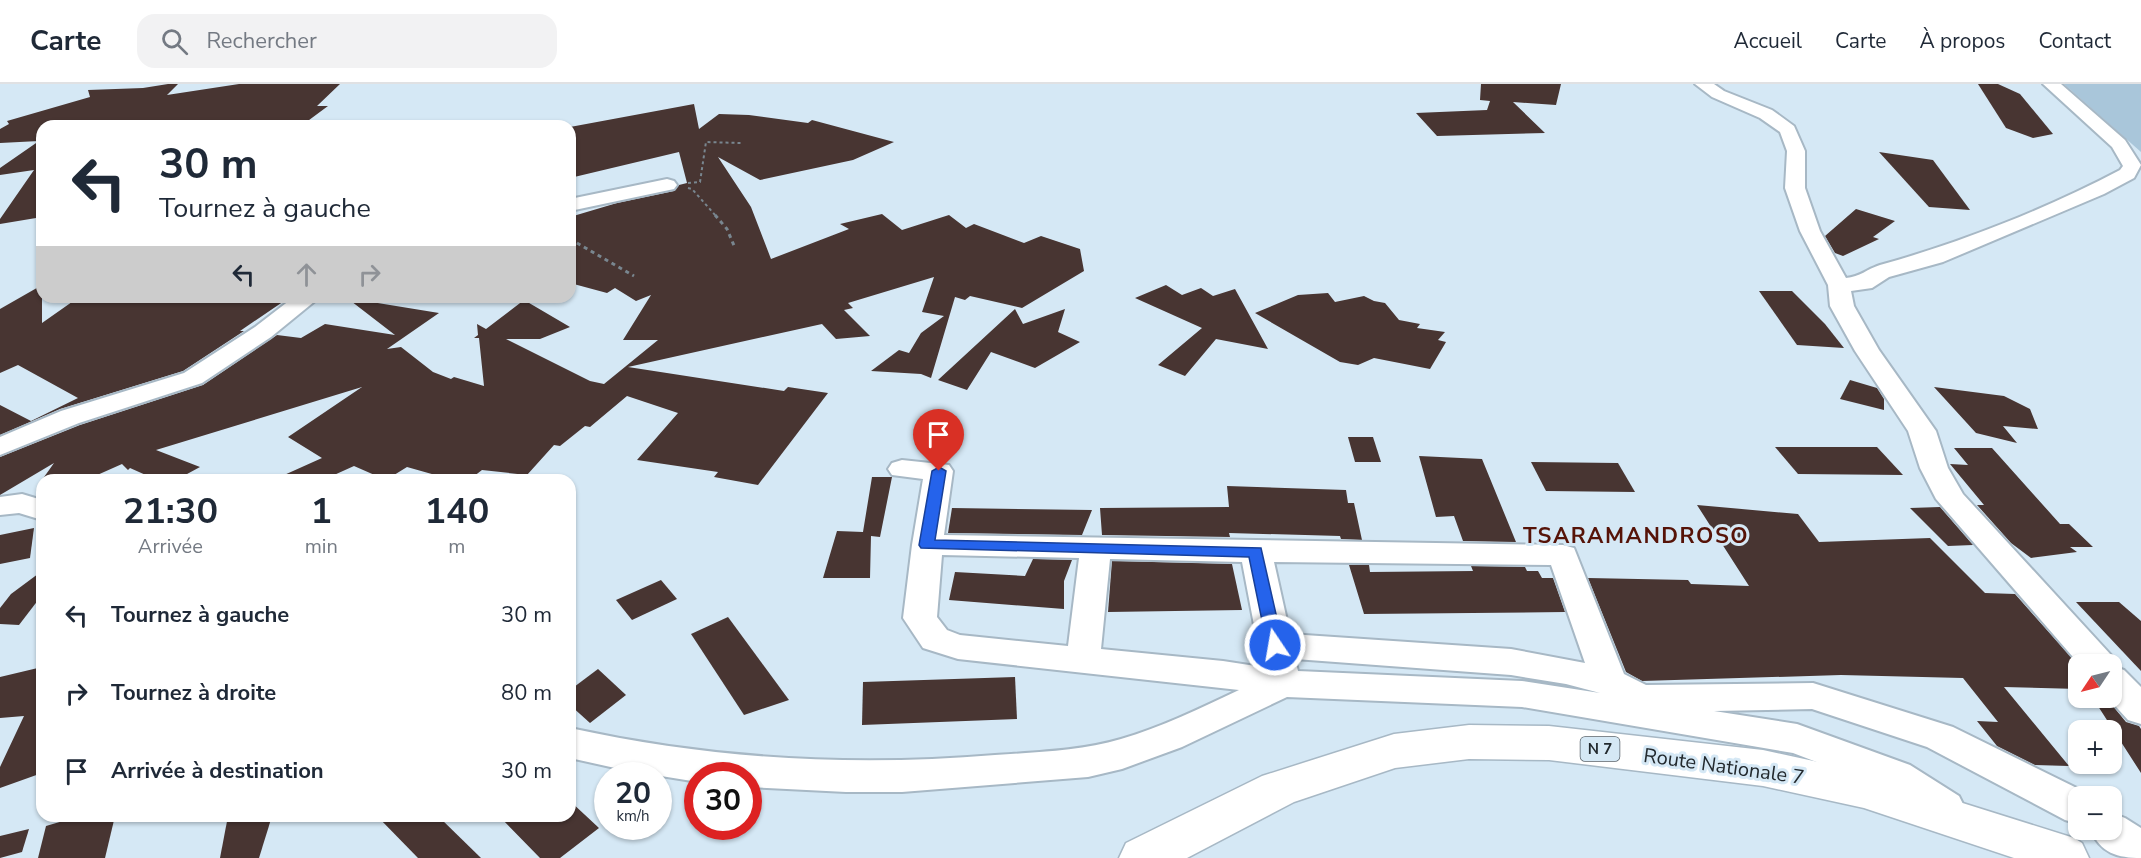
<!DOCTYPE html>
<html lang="fr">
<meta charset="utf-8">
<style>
body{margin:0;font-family:"Nunito Sans",sans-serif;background:#f2f2f3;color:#1f2937;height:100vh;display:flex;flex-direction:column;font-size:22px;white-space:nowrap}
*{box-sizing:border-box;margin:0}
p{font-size:20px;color:#747a83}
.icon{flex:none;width:33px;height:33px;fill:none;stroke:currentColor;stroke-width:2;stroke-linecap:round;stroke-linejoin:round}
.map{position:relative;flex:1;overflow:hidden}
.panel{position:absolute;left:36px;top:390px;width:540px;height:348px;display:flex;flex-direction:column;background:#fff;border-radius:18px;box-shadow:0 2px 4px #0004}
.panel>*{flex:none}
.guide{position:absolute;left:36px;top:36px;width:540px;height:183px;border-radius:18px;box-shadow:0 2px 4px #0004;background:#fff;color:#1f2937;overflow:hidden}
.needle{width:39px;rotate:235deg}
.fabs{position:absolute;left:2068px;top:570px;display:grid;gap:12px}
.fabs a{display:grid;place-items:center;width:54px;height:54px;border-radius:12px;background:#fff;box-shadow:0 2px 4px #0004;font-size:30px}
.speed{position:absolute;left:594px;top:678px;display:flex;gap:12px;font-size:30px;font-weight:700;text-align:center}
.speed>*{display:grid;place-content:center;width:78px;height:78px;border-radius:50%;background:#fff;box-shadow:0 2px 4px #0004;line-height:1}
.speed small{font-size:15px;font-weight:400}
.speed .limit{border:9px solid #d22;background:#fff;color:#111}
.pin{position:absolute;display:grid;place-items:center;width:51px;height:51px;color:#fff;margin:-62px -26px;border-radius:50% 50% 50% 0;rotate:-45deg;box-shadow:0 0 6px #0007}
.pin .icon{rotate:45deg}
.me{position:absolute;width:66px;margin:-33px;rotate:348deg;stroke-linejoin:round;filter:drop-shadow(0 0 4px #0008)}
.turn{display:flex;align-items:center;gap:21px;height:126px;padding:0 24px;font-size:27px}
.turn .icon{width:78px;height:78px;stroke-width:2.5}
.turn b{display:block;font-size:42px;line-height:51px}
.lanes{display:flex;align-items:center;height:57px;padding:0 24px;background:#0003;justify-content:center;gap:30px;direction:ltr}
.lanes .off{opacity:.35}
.eta{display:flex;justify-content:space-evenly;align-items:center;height:102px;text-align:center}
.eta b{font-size:36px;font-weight:700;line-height:42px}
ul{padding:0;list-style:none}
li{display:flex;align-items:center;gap:18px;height:78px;padding:0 24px}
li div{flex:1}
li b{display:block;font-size:22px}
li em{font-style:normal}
header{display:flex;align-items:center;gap:36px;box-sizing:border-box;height:84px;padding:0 30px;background:#fff;border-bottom:2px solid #e0e1e3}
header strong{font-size:28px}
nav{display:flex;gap:33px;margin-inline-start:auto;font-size:21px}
.search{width:420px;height:54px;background:#f2f2f3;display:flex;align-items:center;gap:15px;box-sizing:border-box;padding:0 21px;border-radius:18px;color:#747a83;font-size:22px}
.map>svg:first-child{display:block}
.green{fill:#a9c6da}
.building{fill:#483532}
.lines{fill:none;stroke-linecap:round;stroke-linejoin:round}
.minor-casing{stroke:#a7b8c5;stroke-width:4}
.major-casing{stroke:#a7b8c5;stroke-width:3}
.path-far1{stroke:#79868f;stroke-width:2;stroke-dasharray:3 3;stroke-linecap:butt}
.path{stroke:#79868f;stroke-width:3;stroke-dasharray:4 4;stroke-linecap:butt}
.minor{fill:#fff;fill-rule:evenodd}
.major{fill:#fff;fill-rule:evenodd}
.route{fill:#2563eb;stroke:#184099;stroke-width:1.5}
.labels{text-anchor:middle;stroke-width:6;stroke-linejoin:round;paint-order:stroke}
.shield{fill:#d5e8f5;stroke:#58626a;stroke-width:1.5}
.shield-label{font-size:15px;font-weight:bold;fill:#22292e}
.near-street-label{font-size:20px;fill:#22292e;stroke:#d5e8f5}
.district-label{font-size:22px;font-weight:bold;letter-spacing:1.5px;fill:#561308;stroke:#d5e8f5}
</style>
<header>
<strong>Carte</strong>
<div class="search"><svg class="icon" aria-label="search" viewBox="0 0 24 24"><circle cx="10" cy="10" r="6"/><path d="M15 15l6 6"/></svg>Rechercher</div>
<nav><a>Accueil</a><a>Carte</a><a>À propos</a><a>Contact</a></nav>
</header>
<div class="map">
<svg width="2141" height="774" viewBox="0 0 2141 774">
<rect width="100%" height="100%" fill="#d5e8f5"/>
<path class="green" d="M2064,0H2141V68Z"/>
<g class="building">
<path d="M168,0H178L167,11L239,0H340L317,22H328L301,42H42V133L0,140V135L34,86L0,91V84L39,57L0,59V45L9,40L7,37L90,13L88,6L143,4Z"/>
<path d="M1481,0H1561L1556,21L1513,18L1545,49L1437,52L1416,29L1487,26L1490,17L1480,16Z"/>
<path d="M1978,0H1998L2020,10L2053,50L2033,54L2006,44Z"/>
<path d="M694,20L699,45L719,30L749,31L808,39L812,36L894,58L853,76L760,96L718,73L751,123L771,175L849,145L840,140L882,130L902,146L949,131L966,144L974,140L1024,159L1041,152L1080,165L1084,187L1022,224L970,212L965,216L955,213L931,294L921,290L871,287L899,266L909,269L921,249L944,232L922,228L934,193L848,219L853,224L844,226L870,252L836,255L822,240L628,283L784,307L788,303L828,309L758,401L714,393L718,388L637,376L678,329L627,312L590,343L585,342L560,362L554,361L527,391L482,386L469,396H453L407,383L386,396L354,382L323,396H273L322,374L288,353L362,303L156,366L200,383L176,396H157L130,384L128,386L122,380L86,396H42L54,379L0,411V373L80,341L203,301L277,251L301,254L325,240L395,251L347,214L439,229L387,265L401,263L433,288L451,295L454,293L484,302L479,254H474L478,251L477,240L486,245L524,216L570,243L540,255H506L590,297L604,300L658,256H623L651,211L636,217L615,204L607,209L570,199V133L617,119L674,107L679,101L687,99L679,68L570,94V43Z"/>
<path d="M1879,68L1933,76L1970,126L1929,123Z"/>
<path d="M1856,125L1895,137L1873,153L1879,155L1843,172L1835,169L1825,152Z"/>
<path d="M42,201V239L79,213H290L240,247H244L183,287L60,325L0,351V321L31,337L78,314L18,281L0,289V225Z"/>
<path d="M1166,201L1182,211L1201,204L1213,212L1235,205L1268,265L1216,255L1185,292L1158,281L1202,244L1135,214Z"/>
<path d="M1759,207H1792L1825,240L1844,264L1797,261Z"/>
<path d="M1328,209L1335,218L1364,212L1374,217L1385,219L1399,236L1420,240L1417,244L1445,248L1438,256L1446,258L1430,285L1374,274L1358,281L1340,278L1255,229L1298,211Z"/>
<path d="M1015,225L1023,240L1065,225L1058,248L1080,258L1035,284L991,268L967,306L938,296Z"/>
<path d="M1850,296L1877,304L1884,315V326L1840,315Z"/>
<path d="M1934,303L2004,312L2030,325L2038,345L2003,342L2017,359L1976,349Z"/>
<path d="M1348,353H1373L1381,378H1355Z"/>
<path d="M1775,363H1877L1903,391L1798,390Z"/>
<path d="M1954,364H1992L2060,440H2069L2093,463H2070L2077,468L2031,474L2011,459L1977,421H1984L1950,380L1968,381Z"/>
<path d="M1419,372L1482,375L1516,458L1463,457L1454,432L1436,433Z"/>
<path d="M1531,378L1618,379L1635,408L1546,407Z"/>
<path d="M872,393H892L880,453L871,452L870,494H823L837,447L863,448Z"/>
<path d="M1227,402L1346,406L1348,419H1354L1362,456L1341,455L1340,452L1229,449L1230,453L1102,451L1100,424L1229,423Z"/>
<path d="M1697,421L1798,430L1819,458L1930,454L1985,509L2015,510L2079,582V605L2004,603L2069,682L2035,681L1997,662L1977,637L1998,638L1963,594L1841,591L1642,597L1626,588L1588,494L1688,496L1691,500L1749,502Z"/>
<path d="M1940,423L1973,461L1948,462L1910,424Z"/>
<path d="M952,424L1092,426L1082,451L948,449Z"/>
<path d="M34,444L30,474L0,480V451Z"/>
<path d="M1033,475L1072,476L1064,497V525L949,516L955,488L1025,492Z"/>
<path d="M1112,477L1232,480L1242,526L1108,528Z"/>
<path d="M1349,481H1369L1370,488L1473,487L1471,482L1525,483L1527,487H1538L1542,494H1553L1565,528L1364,530Z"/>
<path d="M42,487V511L19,541L0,540V524L11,510Z"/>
<path d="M661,496L677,515L632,536L616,516Z"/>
<path d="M2076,518H2119L2141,537V587Z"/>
<path d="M728,533L789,616L744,631L691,550Z"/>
<path d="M42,583V689L0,704V683L24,632L0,634V593Z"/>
<path d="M598,585L626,611L590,639L570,621V606Z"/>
<path d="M1015,593L1017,635L862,641L863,598Z"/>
<path d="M2096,619L2112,621L2126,638L2139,642L2141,645V689Z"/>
<path d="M570,717L599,744L560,774H540L499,732H570Z"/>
<path d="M80,732H115L105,774H38L46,742Z"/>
<path d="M228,732H272L259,774H220Z"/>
<path d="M377,732H438L481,774H418Z"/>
<path d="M29,745L22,768L0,774V752Z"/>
</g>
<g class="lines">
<g class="minor-casing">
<g id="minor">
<path d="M1695,0H1714L1724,7L1772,26L1794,42L1805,67V104L1820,147L1846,194C1860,193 1867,185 1880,181C1960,159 2046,125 2120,86L2123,82L2112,63L2043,0H2061L2125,56L2141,81L2134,94L2104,110L1943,178L1889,193L1872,204L1851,207L1854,222L1879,266L1936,347L1948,384L1963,410L2111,571L2116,580L2115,583L2124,586L2141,603V640L2128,636L2108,614H2112V580H2079L1936,415L1920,384L1908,347L1855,267L1830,222L1828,201L1800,147L1785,104L1787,67L1780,48L1760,34L1712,13Z"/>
<path d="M667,95L674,97L677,101L674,105L570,127V115Z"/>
<path d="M294,213H320L271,253L202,299L79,339L0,371V353L61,327L184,289L255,243Z"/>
<path d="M902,376L949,381L953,387L944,451L1563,461L1574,464L1624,590L1646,601L1813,599L1953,643L2093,712H2079V740L2065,736L1927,663L1812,625L1714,627L1797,640L1910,681L1959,712L1965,724L1959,736L1945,740L1931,736L1882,703L1793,669L1522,623L1287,613L1182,663L1122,685L1088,693L902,708H846L748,703V692H698V698L624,686L570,674V644C711,675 852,683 995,671C1038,668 1080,667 1121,655C1162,643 1201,624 1239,606L958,575L923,564L903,534L912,461L923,395L892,391L888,385L892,379ZM942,471L1079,474L1068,562L960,551L947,546L937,533ZM1110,475L1242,478L1262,583L1223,577L1101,565ZM1274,478L1551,481L1585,579L1511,565L1290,550ZM1295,575L1511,591L1566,600L1600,609L1522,597L1298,587Z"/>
<path d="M22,410L42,416V436L19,429L0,431V413Z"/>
<path d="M2112,729L2125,734L2141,744V774C2118,774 2100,769 2091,746H2112Z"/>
</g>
</g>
<g class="major-casing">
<path id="major" d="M1469,641L1549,642L1763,666L1864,688L2074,754L2082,759L2089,774H2014L1864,724L1763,702L1549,676L1469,675L1395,684L1294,718L1187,774H1119L1126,759L1262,692L1394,650Z"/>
</g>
<g class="path-far1">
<path d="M688,99L700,98L706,58L741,59"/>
<path d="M688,104L692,105L716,132"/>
</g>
<g class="path">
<path d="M715,131L727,145L735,164"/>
<path d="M570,155L634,192"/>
</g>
<use href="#minor" class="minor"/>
<use href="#major" class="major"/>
</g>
<path class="route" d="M939,383L946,387L935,456L1261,464L1283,561L1281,565H1269L1267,561L1249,473L921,464L919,461L932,387Z"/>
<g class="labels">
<rect class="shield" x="1580.5" y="653" width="39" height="24" rx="4.5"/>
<g class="shield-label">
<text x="1600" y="670">N 7</text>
</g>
<g class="near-street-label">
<text transform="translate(1724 682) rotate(8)" y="7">Route Nationale 7</text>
</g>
<g class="district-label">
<text x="1636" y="459">TSARAMANDROSO</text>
</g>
</g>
</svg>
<div class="fabs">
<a><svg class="needle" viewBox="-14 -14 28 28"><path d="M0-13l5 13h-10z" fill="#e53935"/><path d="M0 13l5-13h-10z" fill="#747a83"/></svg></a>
<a>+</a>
<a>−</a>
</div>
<div class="speed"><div>20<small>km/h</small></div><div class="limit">30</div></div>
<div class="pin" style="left:939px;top:387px;background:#d93025"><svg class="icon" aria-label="arrive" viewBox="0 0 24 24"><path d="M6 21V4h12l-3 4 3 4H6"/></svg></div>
<svg class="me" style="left:1275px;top:561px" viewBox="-20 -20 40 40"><circle r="17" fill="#2563eb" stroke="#fff" stroke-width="3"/><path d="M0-11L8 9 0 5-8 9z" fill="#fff"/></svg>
<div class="guide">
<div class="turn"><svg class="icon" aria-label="left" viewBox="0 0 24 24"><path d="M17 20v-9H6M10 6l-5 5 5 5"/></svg><div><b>30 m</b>Tournez à gauche</div></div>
<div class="lanes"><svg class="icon" aria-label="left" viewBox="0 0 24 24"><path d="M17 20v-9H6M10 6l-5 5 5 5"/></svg><svg class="icon off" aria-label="ahead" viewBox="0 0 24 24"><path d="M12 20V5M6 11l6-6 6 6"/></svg><svg class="icon off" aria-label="right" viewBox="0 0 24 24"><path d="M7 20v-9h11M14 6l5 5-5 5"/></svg></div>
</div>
<section class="panel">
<div class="eta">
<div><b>21:30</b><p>Arrivée</p></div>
<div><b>1</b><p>min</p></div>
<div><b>140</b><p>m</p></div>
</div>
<ul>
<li><svg class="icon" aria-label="left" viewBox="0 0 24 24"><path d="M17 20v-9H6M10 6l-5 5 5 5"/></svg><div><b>Tournez à gauche</b></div><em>30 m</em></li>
<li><svg class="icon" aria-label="right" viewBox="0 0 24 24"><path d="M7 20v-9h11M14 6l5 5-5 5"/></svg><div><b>Tournez à droite</b></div><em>80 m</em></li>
<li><svg class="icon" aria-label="arrive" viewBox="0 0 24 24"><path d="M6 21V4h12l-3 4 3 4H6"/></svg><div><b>Arrivée à destination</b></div><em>30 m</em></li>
</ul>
</section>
</div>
